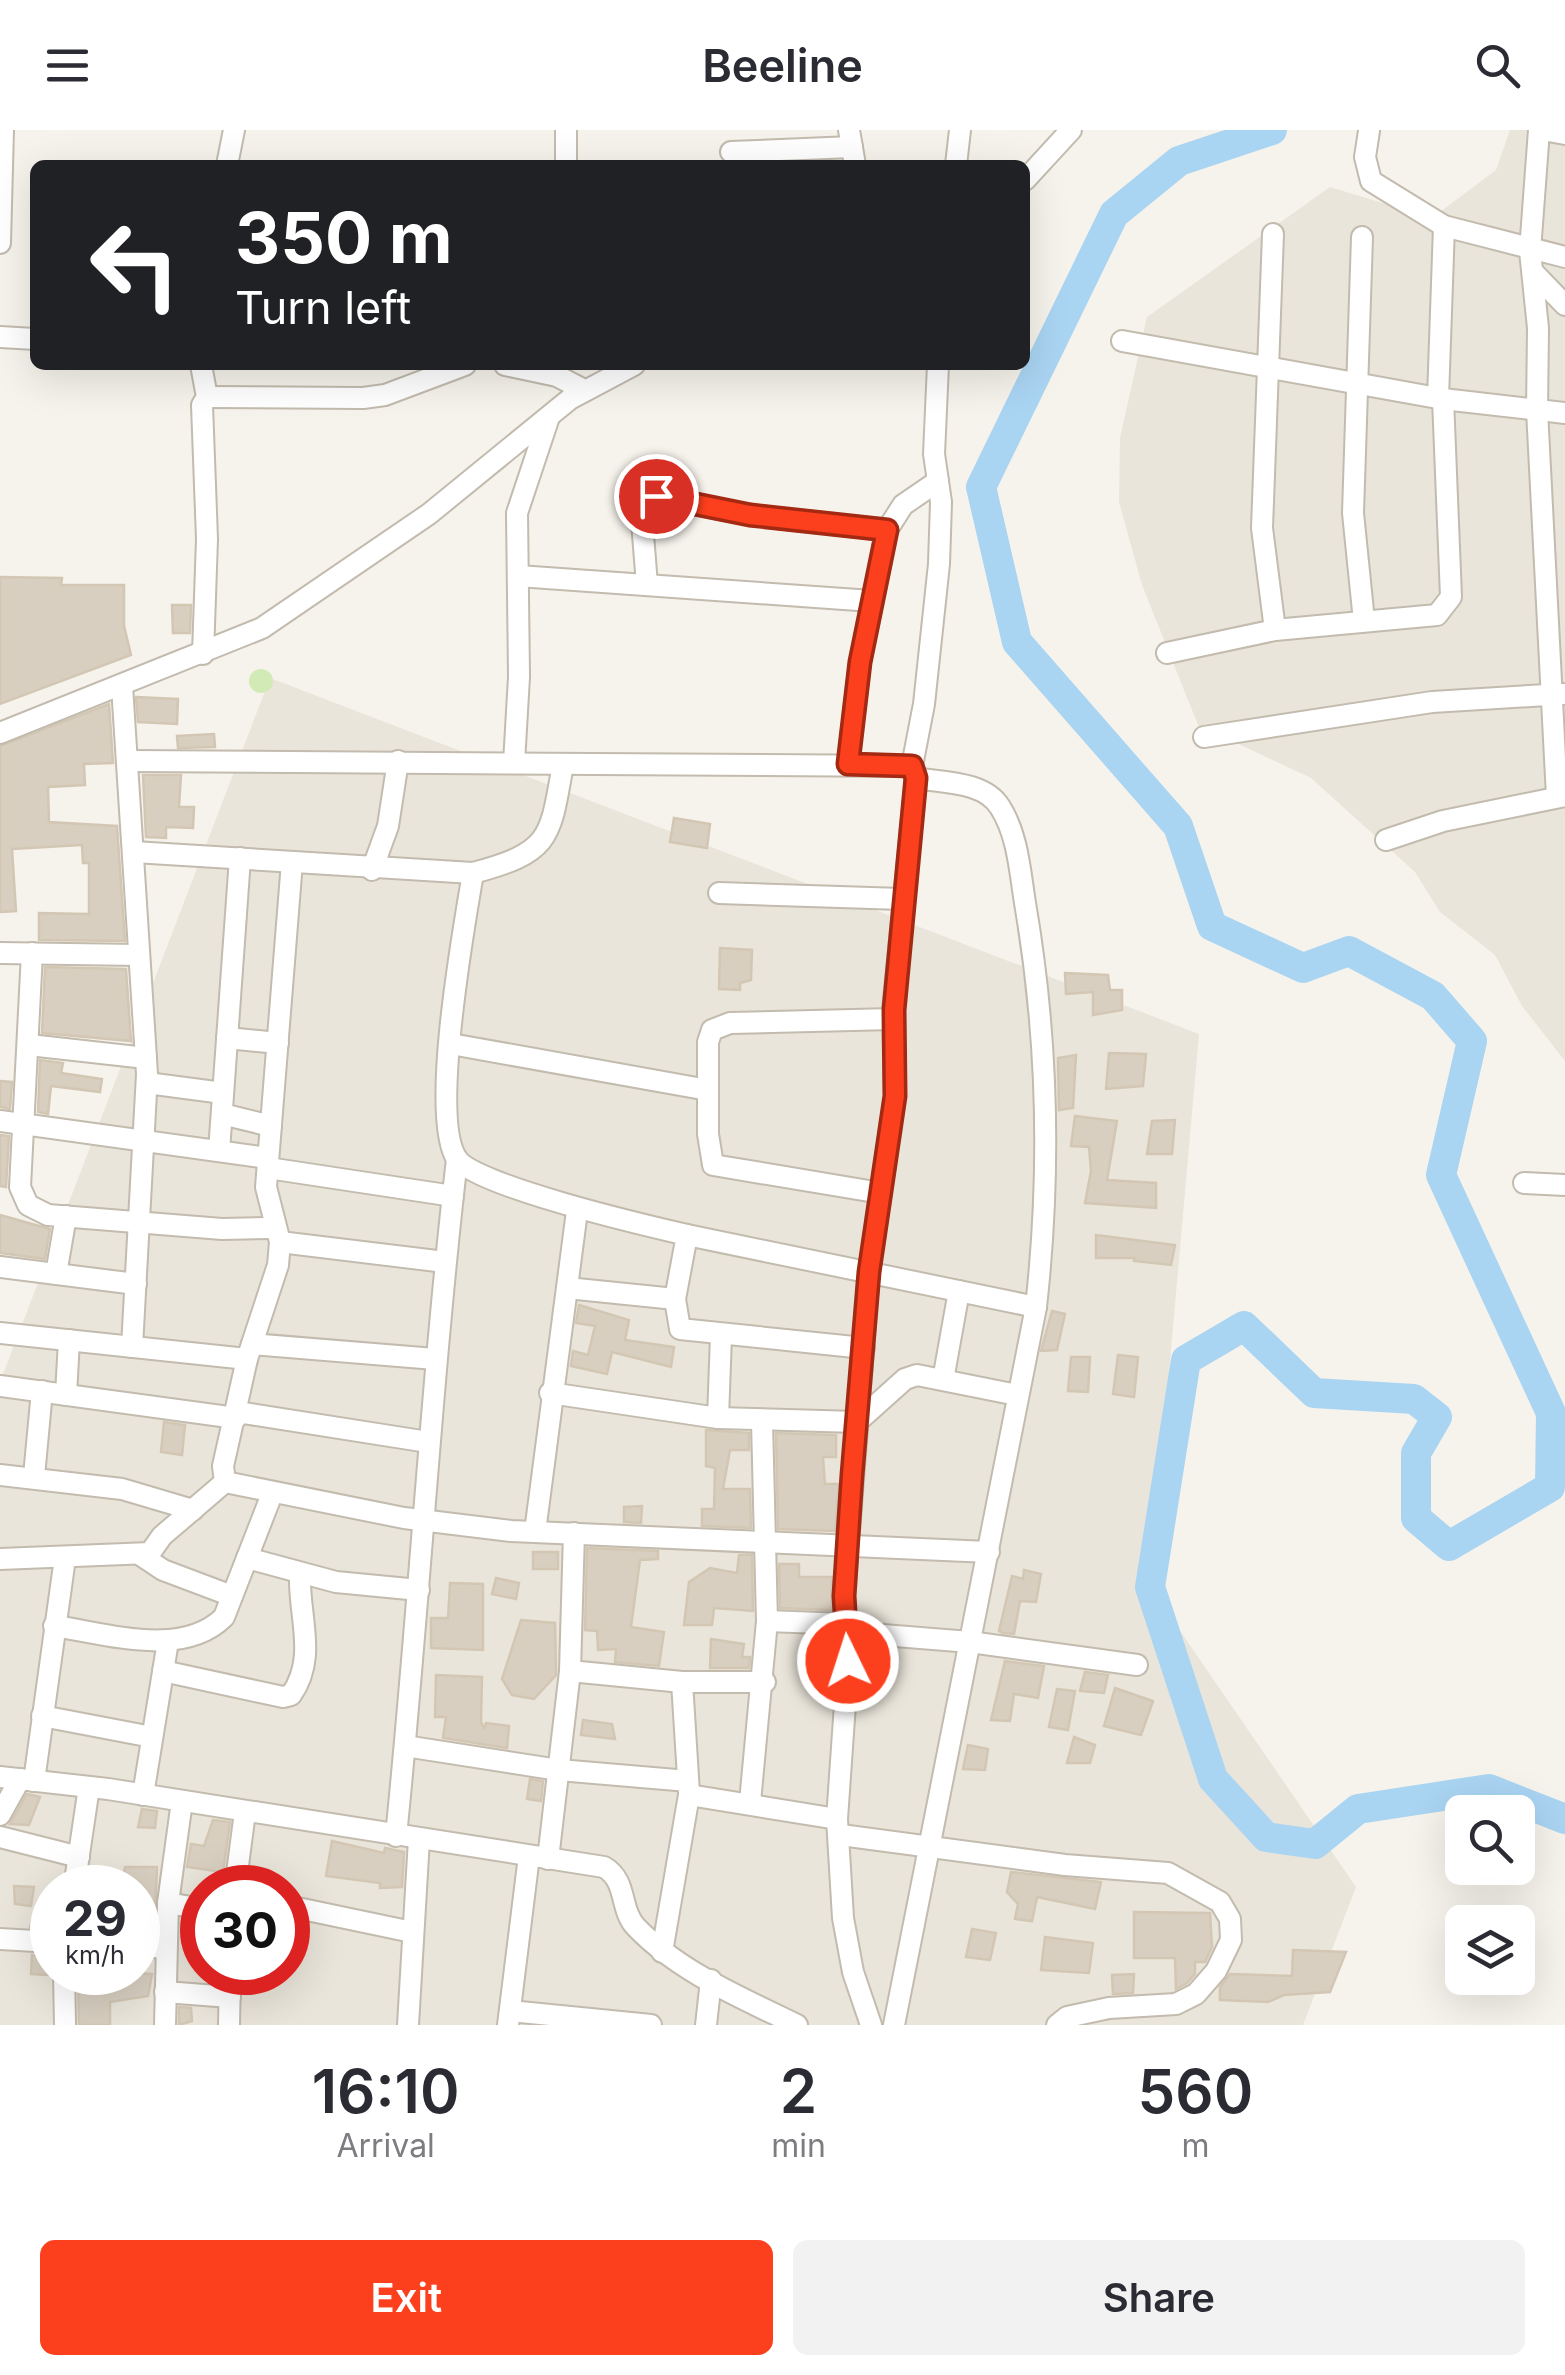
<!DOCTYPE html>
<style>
body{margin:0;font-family:Inter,sans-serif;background:#f2f2f3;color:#2b2b33;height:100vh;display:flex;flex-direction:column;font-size:38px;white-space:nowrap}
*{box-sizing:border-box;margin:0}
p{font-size:32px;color:#7c7c81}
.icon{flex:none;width:55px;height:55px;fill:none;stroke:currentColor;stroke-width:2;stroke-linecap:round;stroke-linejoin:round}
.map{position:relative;height:1895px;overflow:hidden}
.side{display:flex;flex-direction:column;background:#fff;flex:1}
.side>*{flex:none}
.hud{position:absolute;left:30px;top:30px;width:1000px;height:210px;border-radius:15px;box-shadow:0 10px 40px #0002;background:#202124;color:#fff;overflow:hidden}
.fabs{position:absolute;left:1445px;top:1665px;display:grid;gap:20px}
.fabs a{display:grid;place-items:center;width:90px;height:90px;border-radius:15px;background:#fff;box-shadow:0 10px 40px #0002;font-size:50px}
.speed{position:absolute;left:30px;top:1735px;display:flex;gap:20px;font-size:50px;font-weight:700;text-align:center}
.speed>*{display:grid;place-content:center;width:130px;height:130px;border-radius:50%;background:#fff;box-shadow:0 10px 40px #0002;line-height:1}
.speed small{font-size:25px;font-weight:400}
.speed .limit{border:15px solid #d22;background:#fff;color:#111}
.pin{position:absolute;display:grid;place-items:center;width:85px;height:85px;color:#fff;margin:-42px;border:5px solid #fff;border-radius:50%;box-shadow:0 2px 10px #0007}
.me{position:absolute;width:110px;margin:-55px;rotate:356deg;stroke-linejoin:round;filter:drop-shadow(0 0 8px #0008)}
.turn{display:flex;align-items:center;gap:35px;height:210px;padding:0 40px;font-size:45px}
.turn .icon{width:130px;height:130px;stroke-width:2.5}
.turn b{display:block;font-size:70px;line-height:85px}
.eta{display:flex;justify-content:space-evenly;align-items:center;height:170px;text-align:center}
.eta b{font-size:60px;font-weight:600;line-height:70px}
.button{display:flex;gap:20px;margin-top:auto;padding:20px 40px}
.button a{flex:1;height:115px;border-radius:15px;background:#fc3f1d;color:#fff;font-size:40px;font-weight:600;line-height:115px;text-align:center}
.button a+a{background:#f2f2f3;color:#2b2b33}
header{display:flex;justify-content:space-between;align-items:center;height:130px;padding:0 40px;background:#fff;font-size:45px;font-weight:600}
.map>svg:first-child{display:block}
.residential{fill:#eae5da;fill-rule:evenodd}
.green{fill:#d2eab5}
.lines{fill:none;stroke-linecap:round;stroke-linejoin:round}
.river{stroke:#a9d4f2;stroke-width:30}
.building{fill:#d8cfc1;stroke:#d3c7b4;stroke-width:2.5}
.minor-casing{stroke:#c2bbae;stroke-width:24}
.minor{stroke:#fff;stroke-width:20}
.route-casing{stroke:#a42913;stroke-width:25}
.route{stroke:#fc3f1d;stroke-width:18}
</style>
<header><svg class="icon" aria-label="menu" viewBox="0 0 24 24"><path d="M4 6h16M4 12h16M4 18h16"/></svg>Beeline<svg class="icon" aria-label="search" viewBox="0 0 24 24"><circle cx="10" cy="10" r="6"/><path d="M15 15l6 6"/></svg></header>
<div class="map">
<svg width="1565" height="1895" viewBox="0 0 1565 1895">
<rect width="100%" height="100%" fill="#f6f3ec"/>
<g class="residential">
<path d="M1510,0H1565V931L1522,876L1495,825L1440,782L1415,742L1311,648L1198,595L1142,455L1119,372L1120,308L1147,187L1330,57L1432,88L1496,40Z"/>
<path d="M270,548L1199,904L1150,1457L1356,1757L1303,1895H0V1252ZM52,1758H138V1842H52ZM202,1758H288V1842H202Z"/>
</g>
<circle class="green" cx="261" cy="551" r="12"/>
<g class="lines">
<path class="river" d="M1272,0L1179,31L1114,84L981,357L1017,512L1178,696L1212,796L1303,838L1349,821L1433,866L1472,911L1441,1045L1551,1283L1550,1357L1449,1416L1416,1388V1323L1437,1287L1414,1269L1314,1263L1244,1196L1186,1230L1150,1457L1213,1649L1266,1707L1315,1714L1358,1679L1489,1659L1565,1689"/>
</g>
<g class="building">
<path d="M0,447L62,448L61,455H124V496L131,525L0,574Z"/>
<path d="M172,475H191L190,503H173Z"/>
<path d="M136,567L178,569L177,594L138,592Z"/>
<path d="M109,574L113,633L84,634L85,655L48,657L49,692L117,696L125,811L39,810V783L89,784V733H83L82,715L12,719L16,781L0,782V616Z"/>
<path d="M214,604L215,617L178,618L177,606Z"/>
<path d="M143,645H181L179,677H194L193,698L166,697V708L146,707Z"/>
<path d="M674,688L710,694L707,718L670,712Z"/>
<path d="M720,818L752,820L751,850L740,853V860L719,859Z"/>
<path d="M45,837L126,839L131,911L42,903Z"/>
<path d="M1065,843L1108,845L1110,860H1122V880L1093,885V862L1066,864Z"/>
<path d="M1109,923L1146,924L1143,956L1106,959Z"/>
<path d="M1076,925L1073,978L1059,980L1058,928Z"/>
<path d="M40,930L63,933L61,943L102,949L100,962L51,956L48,984L38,982Z"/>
<path d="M0,951L12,952L10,979L0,977Z"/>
<path d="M1075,986L1117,991L1107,1050L1156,1053V1078L1085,1073L1091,1041L1089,1017L1071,1016Z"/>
<path d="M1175,990L1172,1024H1147L1152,991Z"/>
<path d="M0,1005L9,1006L6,1057L0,1056Z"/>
<path d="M0,1085L50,1099L45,1129L0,1123Z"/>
<path d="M1096,1105L1175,1115L1171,1135L1134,1131L1135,1128H1096Z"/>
<path d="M579,1175L629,1190L625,1210L674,1217L671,1237L612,1222L607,1244L571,1236L573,1221L588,1225L595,1196L576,1193Z"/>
<path d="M1052,1181L1065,1184L1057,1220L1041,1221Z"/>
<path d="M1118,1225L1138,1227L1134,1267L1113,1264Z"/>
<path d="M1071,1227H1090L1088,1262L1068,1261Z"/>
<path d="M164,1292L185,1295L182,1325L161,1322Z"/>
<path d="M706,1300L749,1303V1320H730L723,1359H750L751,1398L702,1396V1379H714L715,1338L706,1336Z"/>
<path d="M776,1303L836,1305V1327H823L825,1354H839L835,1401L778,1399Z"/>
<path d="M642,1376L641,1393L624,1392V1377Z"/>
<path d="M587,1418L658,1421V1429L640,1430L631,1497L664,1502L659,1536L615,1532L616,1519L598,1520L597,1501L585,1500Z"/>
<rect x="533" y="1422" width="25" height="17"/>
<path d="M739,1425H752L753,1481L714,1478L712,1495H684L689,1452L710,1438L737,1443Z"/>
<path d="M779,1434H799V1447H832L831,1480L780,1478Z"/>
<path d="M1024,1440L1041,1444L1036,1472L1020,1471L1014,1504L1003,1503L999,1501L1012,1446L1023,1449Z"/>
<path d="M496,1448L519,1453L516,1469L492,1464Z"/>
<path d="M450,1453L483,1454V1520L431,1518V1488H448Z"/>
<path d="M521,1490L555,1493L556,1545L534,1569L512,1565L502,1549Z"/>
<path d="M711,1509L744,1514L742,1527H750L749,1538H710Z"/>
<path d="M1005,1531L1044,1536L1038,1568L1014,1564L1010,1591L991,1590Z"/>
<path d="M1085,1542L1108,1545L1104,1563L1080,1561Z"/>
<path d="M436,1545L482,1547L481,1592L484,1598L486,1593L509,1596L507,1618L443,1608L446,1587H435Z"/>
<path d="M1115,1558L1153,1571L1141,1605L1104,1596Z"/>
<path d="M1057,1559L1075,1561L1068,1600L1049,1597Z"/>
<path d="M583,1590L612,1594L615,1609L581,1605Z"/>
<path d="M1074,1607L1095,1615L1090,1633H1067Z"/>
<path d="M968,1615L988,1619L985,1640L963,1639Z"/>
<path d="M530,1649L543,1651L541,1671L527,1669Z"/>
<path d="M27,1664L40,1667L29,1695L10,1694Z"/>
<path d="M142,1679L157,1681L155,1698L138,1697Z"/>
<path d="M213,1690L230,1692L223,1742L187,1737L191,1714L204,1716Z"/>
<path d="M332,1711L384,1723L385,1718L404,1722L402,1757L380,1758V1753L326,1746Z"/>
<path d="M125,1737H157L154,1802H138V1758H122Z"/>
<path d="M1011,1742L1101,1752L1095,1779L1037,1767L1032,1791L1015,1789L1018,1774L1007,1762Z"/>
<path d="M14,1756L34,1757L31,1776L15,1774Z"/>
<path d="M38,1771L52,1775V1798L30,1797Z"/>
<path d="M1134,1782L1210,1783L1212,1817L1205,1832H1195V1844L1187,1853L1176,1859L1175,1828H1134Z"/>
<path d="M972,1799L996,1803L990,1830L966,1827Z"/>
<path d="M1045,1807L1093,1813L1089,1843L1041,1840Z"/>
<path d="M1293,1820L1346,1822L1330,1862L1284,1865L1268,1872L1220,1870V1857L1230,1844L1292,1846Z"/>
<path d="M32,1825L52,1827L48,1845L31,1844Z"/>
<path d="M78,1842H110L152,1844L148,1866L110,1872V1895H79Z"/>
<path d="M1134,1844L1133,1863L1113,1864L1112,1845Z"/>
<path d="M179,1877L191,1878L192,1891L179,1895Z"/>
</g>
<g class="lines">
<g class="minor-casing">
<g id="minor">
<path d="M566,0V35"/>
<path d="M849,0L855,35"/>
<path d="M1539,0L1530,121L1538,198L1537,280L1557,667"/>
<path d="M1543,0L1565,4"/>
<path d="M1369,1L1365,27L1371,51L1444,96L1565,127"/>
<path d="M731,22L852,17"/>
<path d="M227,35L234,0"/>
<path d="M956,35L960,0"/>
<path d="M1025,50L1071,0"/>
<path d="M1273,104L1262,398L1275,500"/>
<path d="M1362,107L1353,383L1364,491"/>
<path d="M0,113L3,0"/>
<path d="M1533,142L1565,175"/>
<path d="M0,207L35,209"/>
<path d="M1122,211L1443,269L1565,283"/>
<path d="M201,235L207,267L202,275L207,409L203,524"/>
<path d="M505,235L557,246L584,260"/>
<path d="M207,267L363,268L385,265L465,235"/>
<path d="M1438,268L1444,96"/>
<path d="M518,446L872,471"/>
<path d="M647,455L641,379L656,367L750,385L887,400"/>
<path d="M1167,523L1275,500L1437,485L1451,467L1443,269"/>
<path d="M122,556L147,944L132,1217"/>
<path d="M0,603L262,498L429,384L570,269L634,235"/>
<path d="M1204,607L1432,572L1563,564"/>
<path d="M129,631L912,636"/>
<path d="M514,633L519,547L517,383L548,290"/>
<path d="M848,634L860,532L887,400L903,375L938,351"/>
<path d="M1386,710L1443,691L1565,666"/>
<path d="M134,722L473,743C551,722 550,709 563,634"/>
<path d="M372,740L388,696L398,631"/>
<path d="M473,743C464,797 429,988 457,1029C476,1056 648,1096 687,1105"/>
<path d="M719,763L902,769"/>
<path d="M0,823L139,825"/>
<path d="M32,823L20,1057L28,1075L48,1085L222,1099L273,1098"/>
<path d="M227,908L278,913"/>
<path d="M451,914L708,960"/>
<path d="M29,915L146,928"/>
<path d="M147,953L223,963"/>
<path d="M222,984L271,996"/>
<path d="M0,991L268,1028"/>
<path d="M219,1021L240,728"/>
<path d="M268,1038L453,1066"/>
<path d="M1524,1053L1565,1055"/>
<path d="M881,1063L713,1035L708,1004V912L712,900L730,893L893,889"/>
<path d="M280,1112L445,1132"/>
<path d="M0,1137L136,1154"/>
<path d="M56,1144L66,1086"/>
<path d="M567,1158L675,1169"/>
<path d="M0,1203L247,1229"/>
<path d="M252,1214L435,1229"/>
<path d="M864,1218L680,1199L675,1169L687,1105L1036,1177"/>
<path d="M943,1250L959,1161"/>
<path d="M0,1256L236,1288"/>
<path d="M550,1263L718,1288L857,1292L905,1249L917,1245L1017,1265"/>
<path d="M66,1265L69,1210"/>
<path d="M237,1282L428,1312"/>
<path d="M718,1288L721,1206"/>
<path d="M0,1345L122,1359L193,1380"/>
<path d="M34,1346L42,1261"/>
<path d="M225,1352L404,1388L511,1401L989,1422"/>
<path d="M225,1352L223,1336L247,1229L278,1135L280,1112L266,1057L292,732"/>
<path d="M535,1402L577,1081"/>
<path d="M142,1426L163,1440L232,1466"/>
<path d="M247,1428L336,1452L419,1460"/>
<path d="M0,1429L150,1423L162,1406L225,1352"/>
<path d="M767,1491L846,1494"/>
<path d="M54,1496C105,1503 182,1529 224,1487L272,1364"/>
<path d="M846,1502L970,1512L1137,1535"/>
<path d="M163,1541L283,1567L291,1565C318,1527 298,1486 300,1443"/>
<path d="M570,1541L682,1552H765"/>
<path d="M682,1552L689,1663"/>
<path d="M42,1586L152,1607"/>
<path d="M405,1616L559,1640L688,1651"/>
<path d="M0,1647L108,1659L604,1737C628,1751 619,1779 636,1797C679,1842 742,1868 797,1895"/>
<path d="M34,1651L65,1428"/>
<path d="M143,1665L168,1511"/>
<path d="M750,1672L767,1491L762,1292"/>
<path d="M0,1685L20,1649"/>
<path d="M841,1705L1065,1735L1168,1743L1220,1772L1230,1789L1231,1810L1216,1841L1196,1864L1176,1874L1109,1878L1067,1887L1057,1895"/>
<path d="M396,1706C419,1480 431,1254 457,1029"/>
<path d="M0,1707L79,1727"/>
<path d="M548,1729L570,1541L574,1403"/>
<path d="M74,1758L89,1657"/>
<path d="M235,1758L245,1682"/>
<path d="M168,1773L202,1779"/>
<path d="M288,1776L412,1802"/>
<path d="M0,1809L52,1812"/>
<path d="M138,1816L166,1818"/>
<path d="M662,1822L689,1665L837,1689"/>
<path d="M64,1842L65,1895"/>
<path d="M165,1862L230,1867"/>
<path d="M510,1881L651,1895"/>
<path d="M165,1895L168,1773L182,1671"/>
<path d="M229,1895L230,1842"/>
<path d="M408,1895L419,1709"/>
<path d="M508,1895L529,1726"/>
<path d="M706,1895L711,1850"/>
<path d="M871,1895L853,1842L843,1788L837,1689L848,1531L844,1466L869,1142L895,966L893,880L916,648L912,636L924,574L939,434L941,372L934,324L938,235"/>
<path d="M894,1895L1036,1177C1051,1042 1048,907 1025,773C1020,742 1018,705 1000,677C984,651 943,653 916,648"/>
</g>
</g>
<use href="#minor" class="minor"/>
</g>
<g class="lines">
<g class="route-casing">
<path id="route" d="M656,366L750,385L887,400L860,532L848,634L912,636L916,648L894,880L895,966L869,1142L852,1345L844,1466L848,1531"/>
</g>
<use href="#route" class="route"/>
</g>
</svg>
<div class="fabs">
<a><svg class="icon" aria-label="search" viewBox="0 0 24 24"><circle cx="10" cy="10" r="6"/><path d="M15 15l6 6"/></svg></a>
<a><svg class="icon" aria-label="layers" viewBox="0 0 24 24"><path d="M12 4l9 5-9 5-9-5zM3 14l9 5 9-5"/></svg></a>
</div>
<div class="speed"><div>29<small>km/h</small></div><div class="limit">30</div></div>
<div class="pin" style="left:656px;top:366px;background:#d93025"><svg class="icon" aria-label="arrive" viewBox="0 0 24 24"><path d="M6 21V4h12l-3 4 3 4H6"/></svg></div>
<svg class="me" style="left:848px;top:1531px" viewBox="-20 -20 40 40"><circle r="17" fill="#fc3f1d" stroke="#fff" stroke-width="3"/><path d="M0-11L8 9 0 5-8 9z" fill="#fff"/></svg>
<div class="hud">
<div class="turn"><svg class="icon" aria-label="left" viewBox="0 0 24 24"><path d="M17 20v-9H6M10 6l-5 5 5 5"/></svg><div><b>350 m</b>Turn left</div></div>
</div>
</div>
<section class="side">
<div class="eta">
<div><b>16:10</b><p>Arrival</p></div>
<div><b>2</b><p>min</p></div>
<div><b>560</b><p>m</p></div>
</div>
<div class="button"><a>Exit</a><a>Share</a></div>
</section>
